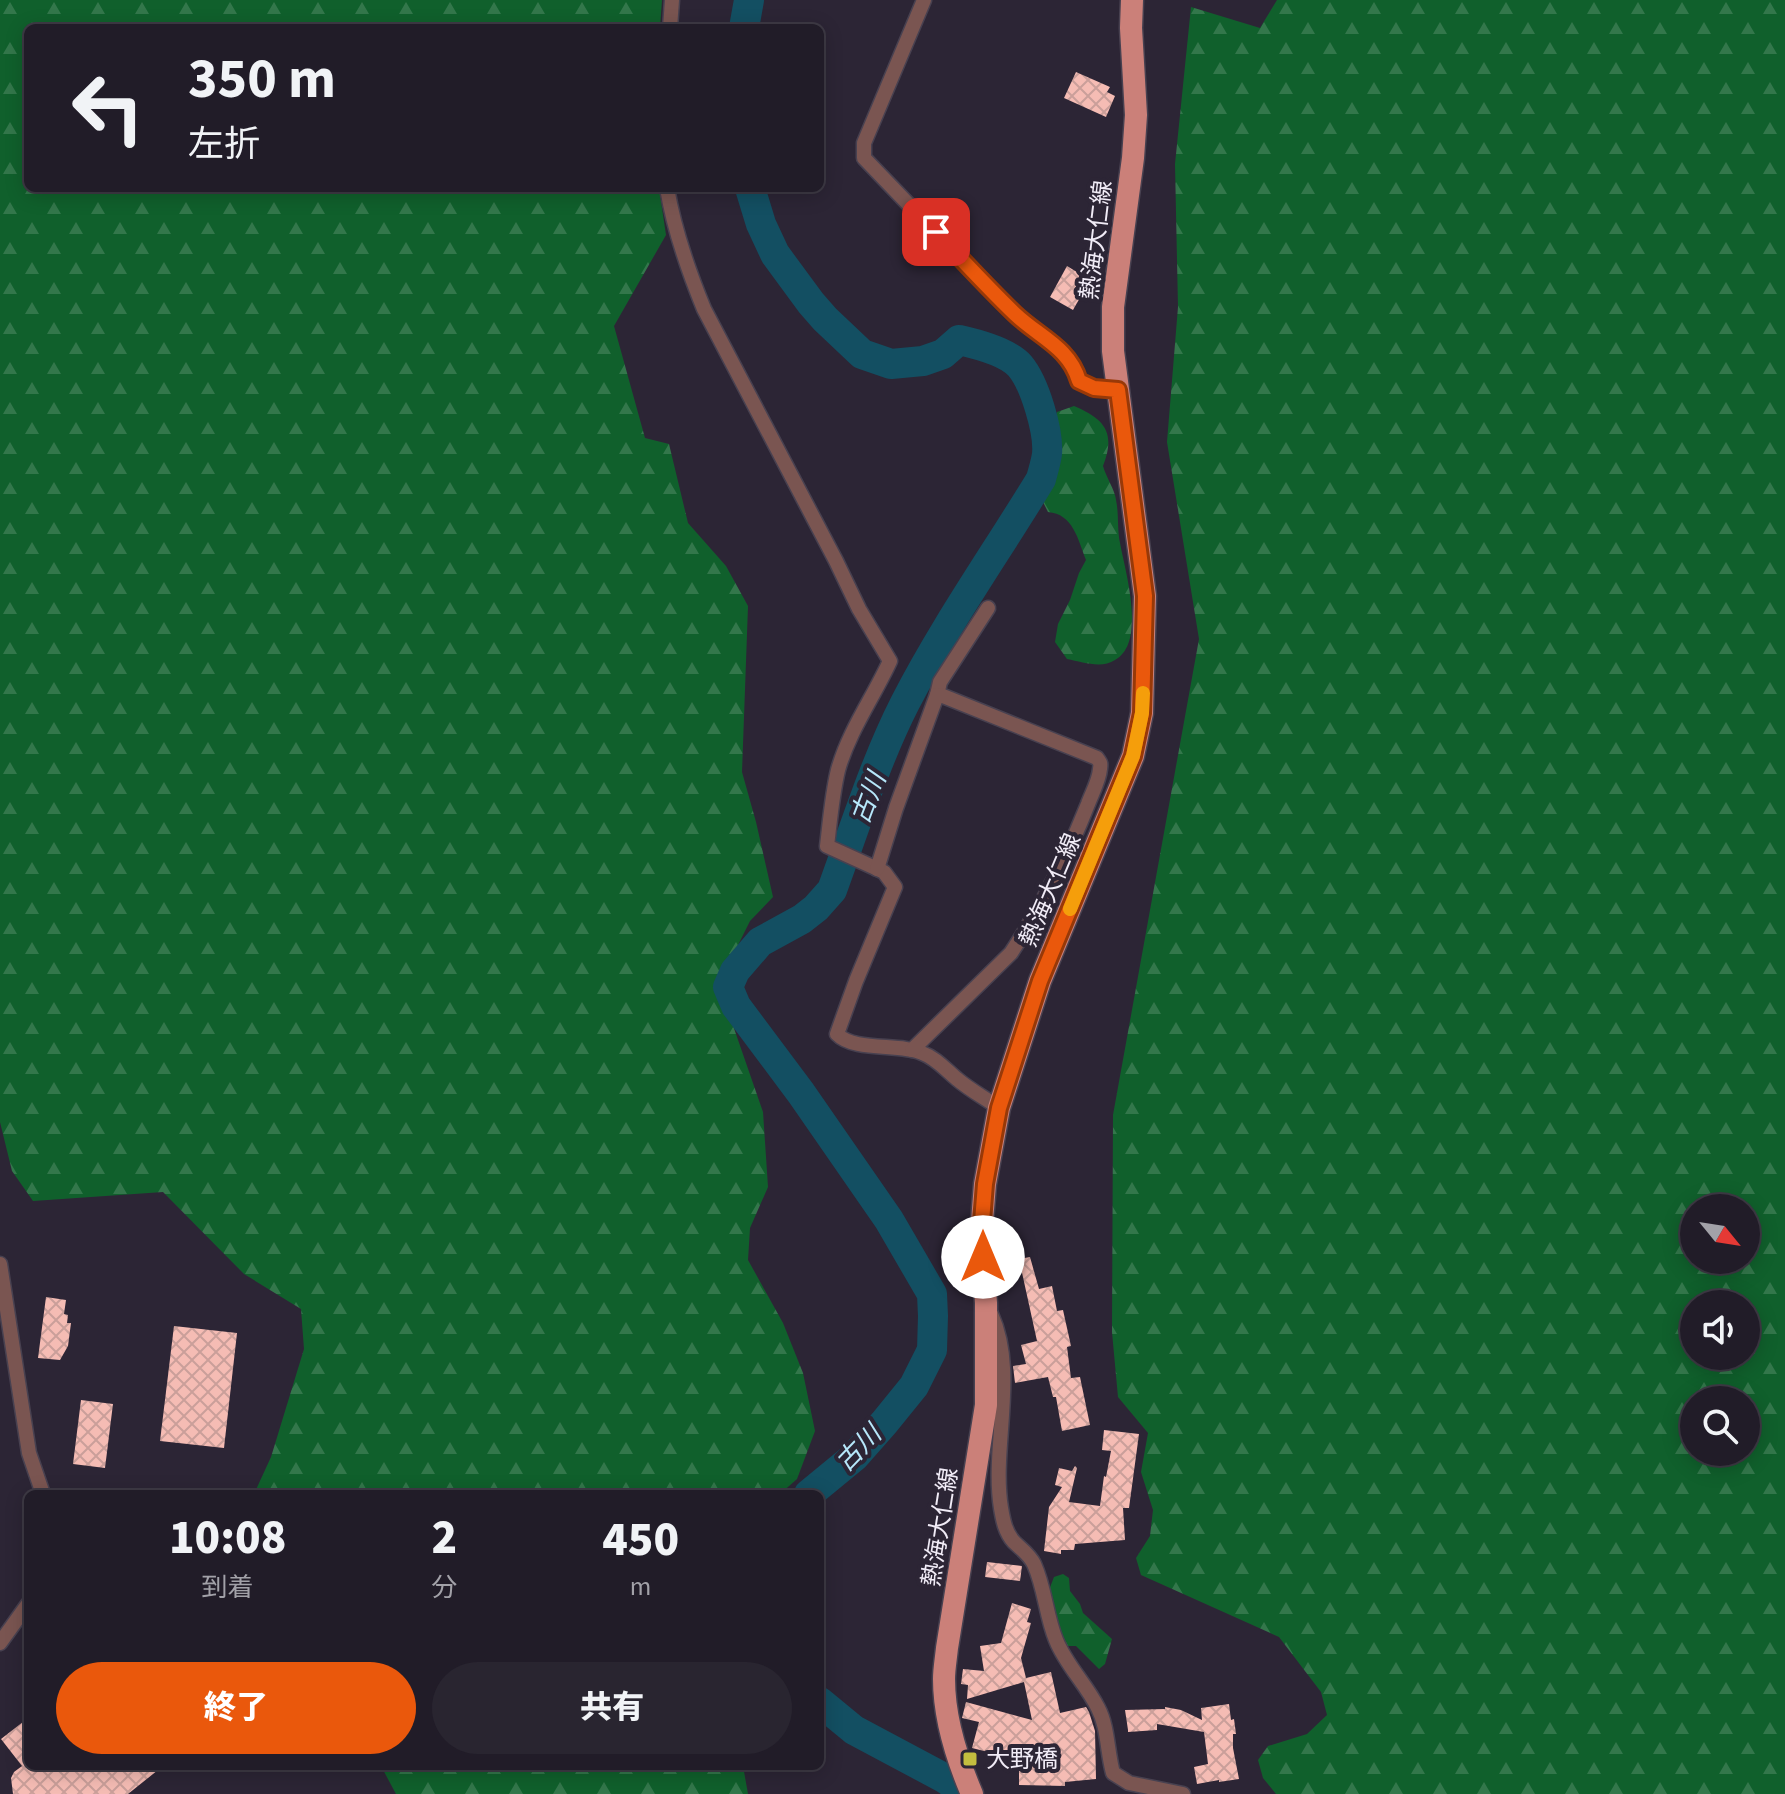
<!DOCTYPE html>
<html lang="ja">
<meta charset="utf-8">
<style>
body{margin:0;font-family:"Source Sans 3","Noto Sans JP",sans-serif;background:#292530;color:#f1f3f6;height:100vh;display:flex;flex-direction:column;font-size:30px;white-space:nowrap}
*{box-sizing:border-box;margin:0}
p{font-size:26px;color:#a2a1a8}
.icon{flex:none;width:44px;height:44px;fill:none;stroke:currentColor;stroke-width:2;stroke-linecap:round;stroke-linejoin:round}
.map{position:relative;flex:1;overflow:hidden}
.side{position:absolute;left:24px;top:1490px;width:800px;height:280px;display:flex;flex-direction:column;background:#211c28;border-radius:12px;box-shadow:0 4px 20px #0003,0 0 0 2px #3e3a45}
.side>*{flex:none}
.guide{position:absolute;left:24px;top:24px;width:800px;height:168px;border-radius:12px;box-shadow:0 4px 20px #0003,0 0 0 2px #3e3a45;background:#211c28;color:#f1f3f6;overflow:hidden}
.needle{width:52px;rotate:120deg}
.controls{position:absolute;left:1680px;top:1194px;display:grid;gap:16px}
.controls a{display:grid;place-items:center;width:80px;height:80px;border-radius:50%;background:#211c28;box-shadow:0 4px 20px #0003,0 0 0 2px #3e3a45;font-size:40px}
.pin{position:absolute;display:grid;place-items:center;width:68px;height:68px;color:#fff;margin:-34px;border-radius:16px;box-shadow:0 4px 12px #0006}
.me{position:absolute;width:88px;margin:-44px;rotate:0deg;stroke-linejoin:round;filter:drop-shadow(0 0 6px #0008)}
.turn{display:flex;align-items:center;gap:28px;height:168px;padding:0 32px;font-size:36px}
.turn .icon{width:104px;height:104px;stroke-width:2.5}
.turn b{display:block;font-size:56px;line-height:68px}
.eta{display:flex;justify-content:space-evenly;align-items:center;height:136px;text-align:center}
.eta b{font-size:48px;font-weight:800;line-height:56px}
.primary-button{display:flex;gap:16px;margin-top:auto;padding:16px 32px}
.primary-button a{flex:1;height:92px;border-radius:48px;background:#ea580c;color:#fff;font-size:32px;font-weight:800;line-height:92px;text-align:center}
.primary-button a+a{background:#292530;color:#f1f3f6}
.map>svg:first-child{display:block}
.forest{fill:url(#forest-firs);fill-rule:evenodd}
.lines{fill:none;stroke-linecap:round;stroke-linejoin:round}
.river{stroke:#134f62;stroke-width:30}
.building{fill:url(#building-cross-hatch)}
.minor-casing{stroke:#484150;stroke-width:17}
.primary-casing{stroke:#484150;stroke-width:25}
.minor{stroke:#7a5551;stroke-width:14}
.primary{stroke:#cb8079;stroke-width:22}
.route-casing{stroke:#983908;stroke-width:20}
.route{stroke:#ea580c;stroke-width:14}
.slow{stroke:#f59e0b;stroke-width:14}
.poi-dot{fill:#c3bd3f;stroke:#2c2535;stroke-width:3}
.labels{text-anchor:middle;stroke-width:8;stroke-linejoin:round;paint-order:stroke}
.street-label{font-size:24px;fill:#f1ecf7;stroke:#2c2535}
.poi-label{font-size:24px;fill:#f1ecf7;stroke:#2c2535;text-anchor:start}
.water-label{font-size:26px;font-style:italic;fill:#b7e8fb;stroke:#2c2535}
</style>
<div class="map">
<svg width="1785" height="1794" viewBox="0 0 1785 1794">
<defs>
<pattern id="forest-firs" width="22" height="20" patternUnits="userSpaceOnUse" patternTransform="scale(2)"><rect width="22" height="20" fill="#10602c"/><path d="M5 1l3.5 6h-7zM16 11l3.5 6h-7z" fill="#33774b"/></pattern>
<pattern id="building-cross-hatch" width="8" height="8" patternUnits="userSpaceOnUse" patternTransform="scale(2)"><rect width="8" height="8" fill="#f5bcb4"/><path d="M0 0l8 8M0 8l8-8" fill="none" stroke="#ca9f9a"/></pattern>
</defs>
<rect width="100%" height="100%" fill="#2c2535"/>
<g class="forest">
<path d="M0,0H662L660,28H28V188H659L666,235L614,326L645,438L669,444L688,523L726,566L748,606L742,772L756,822L773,897L750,921L732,957L720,988L763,1112L768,1187L750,1228L748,1260L783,1323L803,1373L815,1431L797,1479L780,1494H254L271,1457L304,1349L301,1309L244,1274L163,1192L33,1201L12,1171L0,1122Z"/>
<path d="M1277,0H1785V1794H1276L1263,1778L1258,1760L1268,1746L1307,1734L1327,1715L1321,1692L1279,1637L1141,1575L1136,1558L1150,1536L1153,1510L1141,1472L1148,1433L1118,1397L1112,1332L1113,1115L1199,639L1167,442L1178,307L1175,164L1191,7L1260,28ZM1694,1208H1746V1260H1694ZM1746,1304V1356H1694V1304ZM1694,1400H1746V1452H1694Z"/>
<path d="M1074,406C1105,419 1116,433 1103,466C1106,477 1115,490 1116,500C1119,514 1117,529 1120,543C1125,571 1147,642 1115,660C1101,669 1083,662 1067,659L1055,642L1058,624L1070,600L1079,573L1086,560C1078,539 1073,514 1048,512L1041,498L1052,463V428L1057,412Z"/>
<path d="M1063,1574L1069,1578L1070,1591L1080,1604L1083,1613L1112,1639L1105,1664L1099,1669L1076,1646H1066L1057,1633L1055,1612L1050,1599L1049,1590L1054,1577Z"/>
<path d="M381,1766H743L748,1794H396Z"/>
</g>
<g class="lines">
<g class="river">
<path d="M744,28L749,0"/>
<path d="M750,188L761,224L775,254L811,303L825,319L862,354L891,364L923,361L943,354L959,340C977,344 1008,352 1020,366C1035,384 1049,432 1047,454C1046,462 1043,471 1041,479C996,553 945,625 905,703C875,762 855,827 832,890L816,908L802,919L760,942L735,971L728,987L736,1006L801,1093L889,1220L932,1294L933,1316L932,1350L914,1386L884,1423L854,1457L809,1494"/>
<path d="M820,1702L854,1730L944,1778L968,1794"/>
</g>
</g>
<g class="building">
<path d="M1076,72L1110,87L1107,92L1115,96L1106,117L1064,98Z"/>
<path d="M1067,266L1090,280L1073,310L1050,297Z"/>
<path d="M1030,1257L1039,1289L1052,1286L1057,1311L1063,1310L1071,1346L1067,1347L1071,1378L1080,1377L1090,1425L1062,1431L1056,1397H1053L1048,1377L1015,1383L1013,1366L1026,1364L1021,1345L1037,1341L1019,1259Z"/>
<path d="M46,1297L66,1300L64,1314L68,1315L67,1323H71L68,1346L60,1360L38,1358Z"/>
<path d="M174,1326L237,1333L224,1448L160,1441Z"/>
<path d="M81,1400L113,1404L105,1468L73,1464Z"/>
<path d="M1104,1430L1139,1434L1129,1508H1123L1125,1540L1075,1544L1074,1550H1061V1554L1044,1551L1049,1507L1062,1487L1055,1485L1059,1468L1072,1471L1075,1466L1077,1468L1069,1502L1100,1506L1104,1476L1106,1477L1111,1451L1102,1450Z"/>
<path d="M987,1562L1022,1566L1020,1581L985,1577Z"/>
<path d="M1012,1603L1031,1609L1027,1622L1031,1623L1021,1658L1026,1678L1051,1672L1060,1713L1086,1707L1089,1712L1095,1731L1096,1779L1065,1782V1786L1019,1785V1765H1016V1759L972,1748L979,1722L962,1718L966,1702L1032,1720L1024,1682L967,1699L968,1685L961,1684L963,1669L984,1671L980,1646L1001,1643Z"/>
<path d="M1229,1704L1231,1720L1234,1719L1236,1734H1233V1748L1239,1779L1219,1782V1780L1197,1784L1194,1767L1208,1764L1204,1732L1157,1724V1730L1128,1732V1730L1125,1710L1165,1709V1707L1181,1710L1202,1720L1201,1708Z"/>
<path d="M28,1718V1766H163L128,1794H13L11,1778L14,1772L22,1766L1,1739Z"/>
</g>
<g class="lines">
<g class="minor-casing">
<g id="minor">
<path d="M924,0L864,143V158L1013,313C1038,335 1069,348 1079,381L1094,388L1118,390"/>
<path d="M670,28L672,0"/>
<path d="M667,188C674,230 688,270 704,309L836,561L859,609L890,661C873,698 849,731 838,770C832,795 830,821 827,846L884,872L895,887L856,981L837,1034C854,1052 900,1043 922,1053C936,1058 946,1070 957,1079C970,1090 985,1098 999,1108"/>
<path d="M937,695L940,682L988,608"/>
<path d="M877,869L896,808L937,695L943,696L1097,758C1100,763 1101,762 1100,769C1099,781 1092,793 1088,804C1068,855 1042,906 1011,953L912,1050"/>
<path d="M0,1264L29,1453L43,1494"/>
<path d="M991,1314C1018,1373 991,1447 1001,1508C1003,1520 1005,1532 1014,1542C1021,1549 1029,1554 1034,1564C1045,1588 1046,1616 1056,1640C1066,1665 1086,1684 1098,1708C1108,1727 1107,1751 1113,1773L1129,1783L1183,1794"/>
<path d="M0,1643L28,1604"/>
</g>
</g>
<g class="primary-casing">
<path id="primary" d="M972,1794C957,1759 944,1718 944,1679C944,1669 946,1658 947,1648L986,1405V1303L981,1234L985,1184L999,1108L1040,981L1133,756L1142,713L1145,596L1113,351V307L1133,158L1136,115L1131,28L1132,0"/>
</g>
<use href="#minor" class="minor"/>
<use href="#primary" class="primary"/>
</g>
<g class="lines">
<g class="route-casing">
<path id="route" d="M936,232C962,260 988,288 1015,314C1039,337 1069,347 1079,381L1094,388L1118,390L1145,596L1142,713L1133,756L1040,981L999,1108L985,1184L981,1234L983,1257"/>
</g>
<use href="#route" class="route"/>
<path class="slow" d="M1070,909L1133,756L1142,713L1143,693"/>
</g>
<rect class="poi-dot" x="962" y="1751" width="16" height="16" rx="4"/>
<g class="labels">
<g class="street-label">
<text transform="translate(1096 240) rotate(-83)" y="8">熱海大仁線</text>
<text transform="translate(1050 890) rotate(-67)" y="8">熱海大仁線</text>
<text transform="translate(940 1527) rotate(-81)" y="8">熱海大仁線</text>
</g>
<g class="poi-label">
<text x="986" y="1767">大野橋</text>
</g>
<g class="water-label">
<text transform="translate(868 798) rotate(-69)" y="9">古川</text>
<text transform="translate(858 1448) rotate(-46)" y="9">古川</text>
</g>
</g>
</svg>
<div class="controls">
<a><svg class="needle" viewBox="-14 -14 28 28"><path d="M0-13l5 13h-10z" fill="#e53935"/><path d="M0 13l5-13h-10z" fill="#a2a1a8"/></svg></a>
<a><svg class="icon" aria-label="sound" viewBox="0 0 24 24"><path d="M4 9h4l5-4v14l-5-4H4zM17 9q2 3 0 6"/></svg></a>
<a><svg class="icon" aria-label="search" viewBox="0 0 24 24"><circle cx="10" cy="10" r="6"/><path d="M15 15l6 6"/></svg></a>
</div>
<div class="pin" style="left:936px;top:232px;background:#d93025"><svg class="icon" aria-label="arrive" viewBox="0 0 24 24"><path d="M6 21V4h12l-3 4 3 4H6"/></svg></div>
<svg class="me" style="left:983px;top:1257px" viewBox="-20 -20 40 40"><circle r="19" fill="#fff"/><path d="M0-13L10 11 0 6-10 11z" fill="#ea580c"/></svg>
<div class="guide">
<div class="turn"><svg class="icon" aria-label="left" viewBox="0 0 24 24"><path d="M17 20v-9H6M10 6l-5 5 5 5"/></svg><div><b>350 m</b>左折</div></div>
</div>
<section class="side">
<div class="eta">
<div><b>10:08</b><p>到着</p></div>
<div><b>2</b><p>分</p></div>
<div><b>450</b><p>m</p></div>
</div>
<div class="primary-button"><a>終了</a><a>共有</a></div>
</section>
</div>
